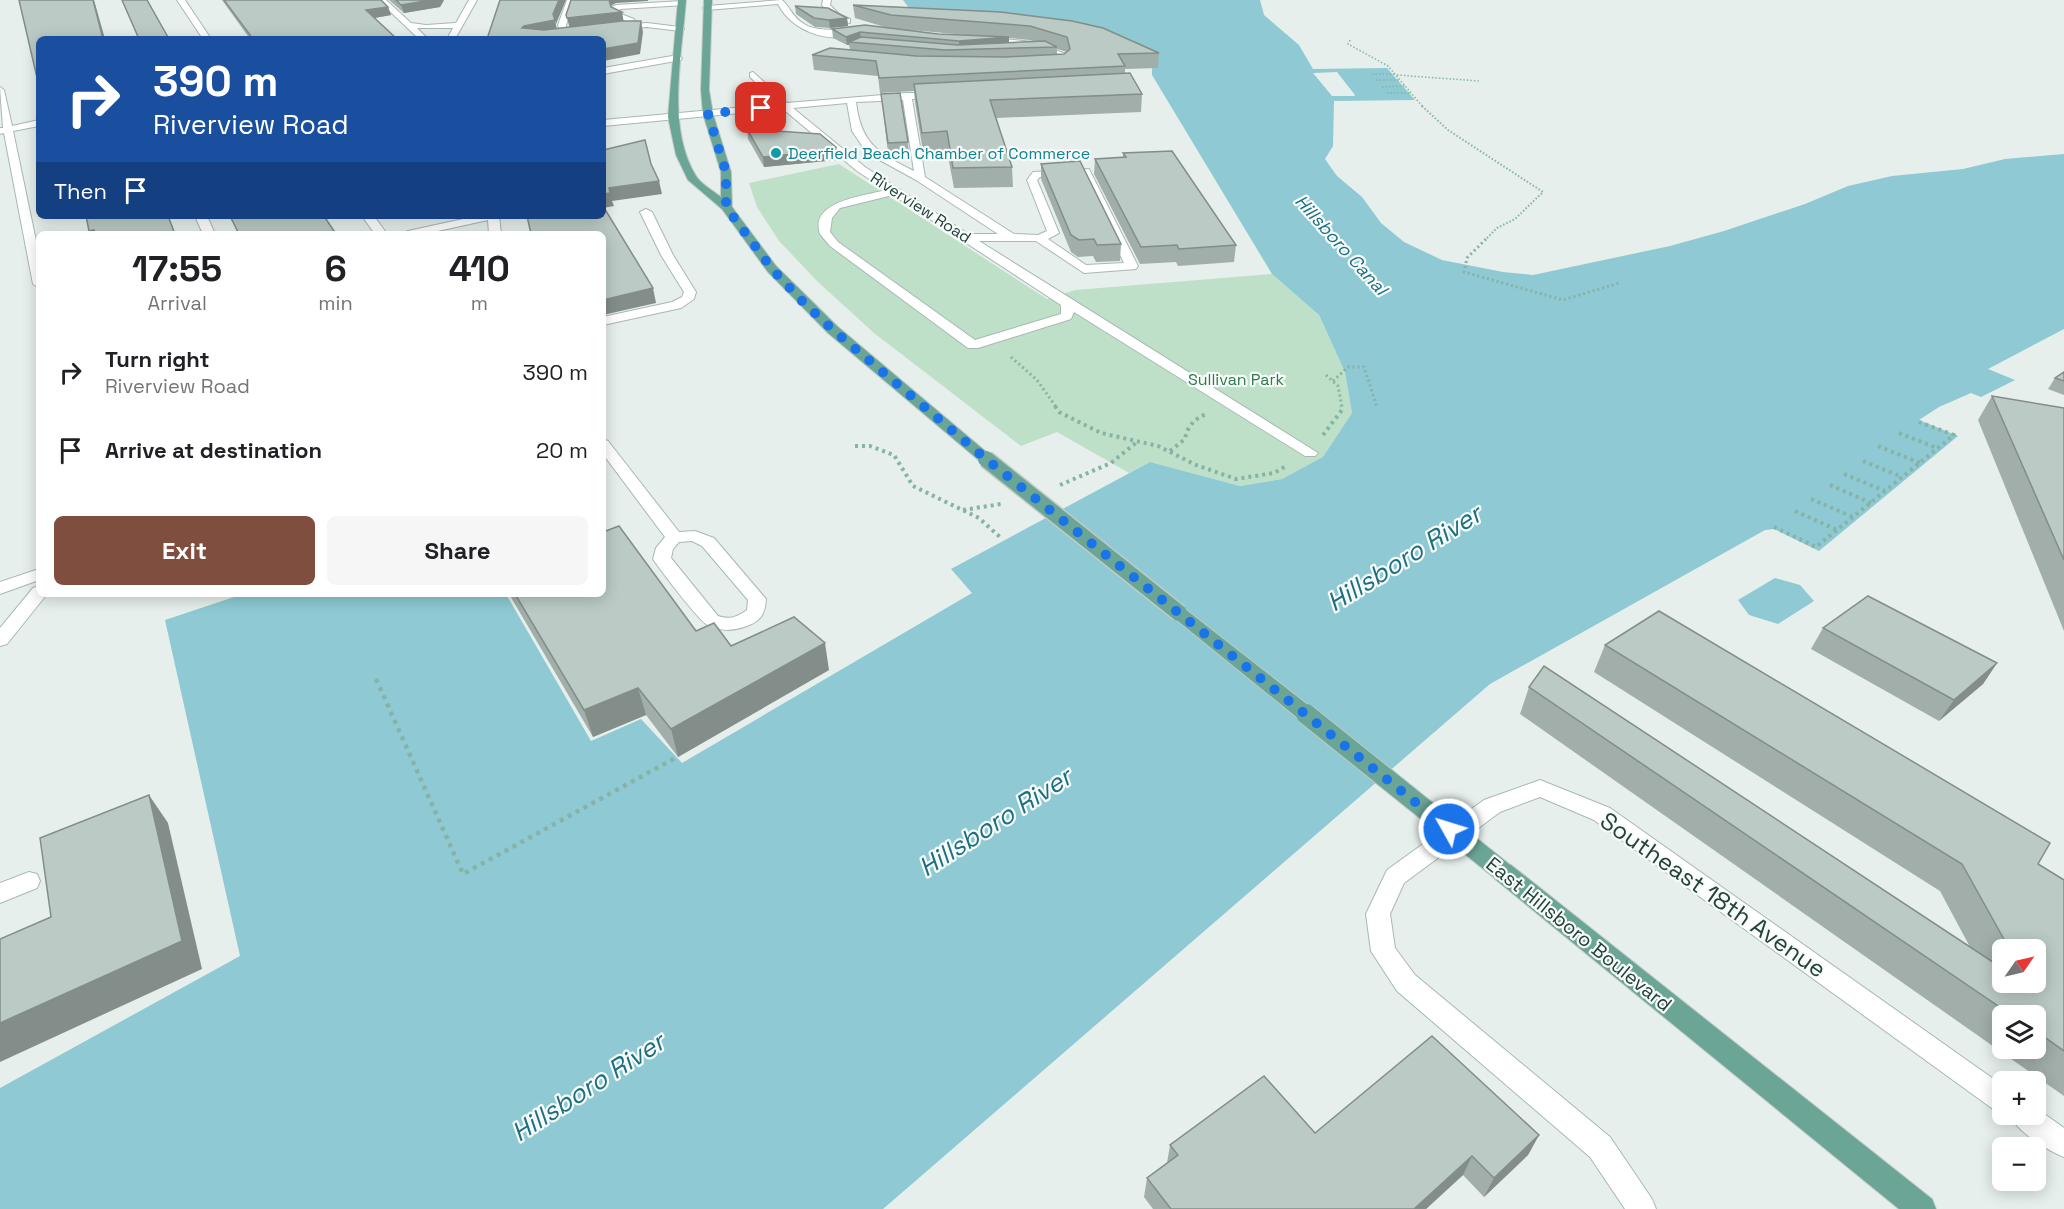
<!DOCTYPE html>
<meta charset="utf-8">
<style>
body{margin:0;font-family:"Space Grotesk",sans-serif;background:#f6f6f6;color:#202124;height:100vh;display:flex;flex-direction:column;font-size:22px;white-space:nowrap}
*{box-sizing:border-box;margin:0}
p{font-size:20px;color:#757577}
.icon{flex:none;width:33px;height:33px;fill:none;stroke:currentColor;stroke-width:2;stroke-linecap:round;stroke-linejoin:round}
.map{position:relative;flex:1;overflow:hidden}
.sheet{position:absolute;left:36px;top:231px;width:570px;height:366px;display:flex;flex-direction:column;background:#fff;border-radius:9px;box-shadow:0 3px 15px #0003}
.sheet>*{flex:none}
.top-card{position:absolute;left:36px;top:36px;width:570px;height:183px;border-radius:9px;box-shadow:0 3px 15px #0003;background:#1a4fa0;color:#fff;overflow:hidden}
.needle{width:39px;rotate:56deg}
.tools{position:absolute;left:1992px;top:939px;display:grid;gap:12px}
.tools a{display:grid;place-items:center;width:54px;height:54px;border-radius:9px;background:#fff;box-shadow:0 3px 15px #0003;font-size:30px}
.pin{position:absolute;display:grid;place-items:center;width:51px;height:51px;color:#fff;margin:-26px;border-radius:12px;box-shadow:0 3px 9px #0006}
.me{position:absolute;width:66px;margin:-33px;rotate:309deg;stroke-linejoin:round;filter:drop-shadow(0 0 4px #0008)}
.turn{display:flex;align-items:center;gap:21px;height:126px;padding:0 18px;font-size:27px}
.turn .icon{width:78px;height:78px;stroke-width:2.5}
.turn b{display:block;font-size:42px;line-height:51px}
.then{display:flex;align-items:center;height:57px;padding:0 18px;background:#0003;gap:12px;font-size:22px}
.eta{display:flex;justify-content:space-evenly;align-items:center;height:102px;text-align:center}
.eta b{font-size:36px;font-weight:700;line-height:42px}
.cta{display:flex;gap:12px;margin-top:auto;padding:12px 18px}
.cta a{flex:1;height:69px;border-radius:9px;background:#7f4e3f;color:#fff;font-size:24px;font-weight:700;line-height:69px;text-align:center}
.cta a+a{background:#f6f6f6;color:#202124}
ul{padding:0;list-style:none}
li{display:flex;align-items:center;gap:18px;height:78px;padding:0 18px}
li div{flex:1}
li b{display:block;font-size:22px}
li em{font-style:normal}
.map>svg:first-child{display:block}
.green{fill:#bfe0c8}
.water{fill:#8ec9d4;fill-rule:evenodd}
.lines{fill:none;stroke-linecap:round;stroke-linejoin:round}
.minor-casing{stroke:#a8b8b2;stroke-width:2}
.major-casing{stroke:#c2cac8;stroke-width:2}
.path-far4{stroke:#86b3a5;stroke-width:1.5;stroke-dasharray:1.5 2;stroke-linecap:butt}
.path-far3{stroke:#86b3a5;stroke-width:2;stroke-dasharray:1.5 2;stroke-linecap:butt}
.path-far2{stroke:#86b3a5;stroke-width:3;stroke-dasharray:2 3;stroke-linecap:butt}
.path-far1{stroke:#86b3a5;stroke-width:4;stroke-dasharray:3 4;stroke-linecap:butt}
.path{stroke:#86b3a5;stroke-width:4.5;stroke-dasharray:4 5;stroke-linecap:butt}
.minor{fill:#fff;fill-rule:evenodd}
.major{fill:#6aa596;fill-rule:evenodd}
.major-bridge-far1-casing{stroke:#c2cac8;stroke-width:19;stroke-linecap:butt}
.major-bridge-casing{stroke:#c2cac8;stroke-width:22;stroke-linecap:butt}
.major-bridge-far1{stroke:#6aa596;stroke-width:16}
.major-bridge{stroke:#6aa596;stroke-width:20}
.wall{fill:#a1aea9;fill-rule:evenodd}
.shaded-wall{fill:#838d89}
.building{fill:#bbcac4;stroke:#838d89;stroke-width:1.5}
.route{stroke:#1a73e8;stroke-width:10;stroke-dasharray:0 18}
.culture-dot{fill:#0f9aa8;stroke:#f7fbf9;stroke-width:2}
.labels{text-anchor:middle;stroke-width:4.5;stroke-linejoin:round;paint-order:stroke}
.far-culture-label{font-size:16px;fill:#0d838f;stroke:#f7fbf9;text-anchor:start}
.far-street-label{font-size:16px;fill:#24423a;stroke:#f7fbf9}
.far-park-label{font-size:16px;fill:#2d7a4b;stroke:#f7fbf9}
.far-water-label{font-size:18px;font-style:italic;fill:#1c6f80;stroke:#f7fbf9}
.street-label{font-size:20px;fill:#24423a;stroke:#f7fbf9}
.near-street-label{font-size:24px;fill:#24423a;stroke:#f7fbf9}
.near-water-label{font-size:26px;font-style:italic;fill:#1c6f80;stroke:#f7fbf9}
</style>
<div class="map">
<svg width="2064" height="1209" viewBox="0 0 2064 1209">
<rect width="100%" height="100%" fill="#e6efeb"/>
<path class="green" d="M839,164L1047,299L1075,290L1272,274L1319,315L1345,372L1352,413L1323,458L1282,479L1240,486L1150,462L1129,473L1057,432L1021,446L874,333L818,282L779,241L757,207L749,183Z"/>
<g class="water">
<path d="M903,0H1260L1264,15L1299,45L1313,69L1387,68L1415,100L1334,101L1333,146L1325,159L1337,176L1362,197L1381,223L1404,242L1442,260L1503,272L1533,275L1670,246L1724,231L1805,204L1848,186L1892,176L1963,169L2005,159L2064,154V329L1988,369L2015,380L1981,397L1971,393L1939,407L1919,420L1958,436L1819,551L1774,529L1765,530L1490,684L883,1209H0V1088L240,956L165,620L243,594H506L591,741L641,719L682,763L972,593L951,569L1150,462L1240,486L1282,479L1323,457L1352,413L1345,372L1319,315L1272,274L1152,75V64L909,8ZM1337,72L1355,95L1354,96H1332L1313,73Z"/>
<path d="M1775,578L1800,585L1814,601L1778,624L1749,615L1738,600Z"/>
</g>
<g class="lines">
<g class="minor-casing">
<g id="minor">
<path d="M177,0H185L211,39H203Z"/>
<path d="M378,0H386L411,23L426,25L456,23L469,0H477L455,39H447L453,28H417L428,39H419Z"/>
<path d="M567,0H575L566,25L569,34L565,36L561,34L558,25Z"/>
<path d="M782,0C790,7 793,18 804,24C823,35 852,26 860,31C833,47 791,31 778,4L707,10L703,8L707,6Z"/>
<path d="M823,0H831L830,5L839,14L850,19V23L833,18L822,5Z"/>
<path d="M682,1L685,5L620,9L621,14L634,19L635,21L631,23L615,17L612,7L616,5Z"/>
<path d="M647,23L680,27L684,29L680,31L647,27L619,29L615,27L619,25Z"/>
<path d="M985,37L1032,42L1066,54L1068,64L1064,67H1047V63L1059,62V57L1031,46L982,41V37Z"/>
<path d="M678,55L682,58L681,60L603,74V68Z"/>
<path d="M753,72L787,103L907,93H942L944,95L939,98L912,99L925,177L1014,234L1038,235L1047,231L1027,180L1033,172L1089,169L1138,266L1136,269L1084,273L1036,241H979L1318,453L1315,456H1305L1074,312L1071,319L978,348H968L830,246L820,234C809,201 864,196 886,190L857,171L783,109L603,126V120L778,104L750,77V73ZM903,100L914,171C878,153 861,144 856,102ZM847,103L852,131L867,153L916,180L998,234H968L865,167L793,108ZM1081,174L1124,263L1086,265L1048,239L1059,233L1037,180L1040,177ZM893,195L1061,305V314L975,340L838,242L830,232L832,218L840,208Z"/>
<path d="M0,87L4,90L12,126L39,120V126L13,131L39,255V288L33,284L4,133L0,134V128H3Z"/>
<path d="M646,209L652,212L673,255L696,292L694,299L681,308L603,325V317L672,302L682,297L684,292L661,255L640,212Z"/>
<path d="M195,216H207L215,234H203Z"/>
<path d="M362,216H374L387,234H375Z"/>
<path d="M477,216H499L501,234H489L488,220L424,234H402L408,231Z"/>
<path d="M603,439L608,441L679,532L695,531L714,538L766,599C765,614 761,621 747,626C734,631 718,632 706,624C697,618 661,571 653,559L656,548L665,537L603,454ZM692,541L702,546L748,600L747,610C737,617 730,620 718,616L671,558L673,549L679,542Z"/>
<path d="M39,569V580L0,594V582Z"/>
<path d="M39,586V594H47L7,644L0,646V628L33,588Z"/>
<path d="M1540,780L1610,808L2002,1085V1113L1993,1109L1594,820L1540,797L1500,812L1404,883L1390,914L1395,948L1415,975L1610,1137L1652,1199L1656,1209H1625L1590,1157L1397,991L1371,951L1366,914L1387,870L1484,800Z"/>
<path d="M29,872L37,874L40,881L37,888L0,903V883Z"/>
<path d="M2036,1108L2064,1128V1157C2048,1151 2015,1130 2009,1114H2036Z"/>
</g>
</g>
<g class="major-casing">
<g id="major">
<path d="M678,0H686C682,55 666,127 696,176C701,184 713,191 721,197V172L703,114L701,90L704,0H712L709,90L713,114L731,172L732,207L776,266L838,327L991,456L994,459L991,462H981L828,333L768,272L722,209L688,180L676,155L668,117Z"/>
<path d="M1179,607L1185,609L1313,709L1316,714L1313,719L1306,721L1299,719L1173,617L1170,613L1173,609Z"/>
<path d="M1503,863L1511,865L1932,1199L1936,1209H1899L1495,879L1492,872L1495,865Z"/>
</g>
</g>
<g class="path-far4">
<path d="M1350,40L1348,44L1388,66L1423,107"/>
<path d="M1372,74H1395"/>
<path d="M1397,75L1479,81"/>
<path d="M1376,80H1400"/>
<path d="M1382,87L1405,86"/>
<path d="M1387,93H1410"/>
</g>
<path class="path-far3" d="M1422,106L1448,130L1543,192L1515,219L1497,228L1485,240"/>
<g class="path-far2">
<path d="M1486,239L1467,258L1464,272L1563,300L1619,283"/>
<path d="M1011,357L1037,380L1056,407"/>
<path d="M1326,375L1338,386L1342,407"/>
<path d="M1333,381L1348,367H1364L1377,407"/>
</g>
<g class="path-far1">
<path d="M1055,406L1059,412L1101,433L1158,446L1196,465L1236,479L1274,473L1286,466"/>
<path d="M1899,433L1937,448"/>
<path d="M1323,435L1342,410L1341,406"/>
<path d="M855,446H870L894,455L913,486L979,518L1001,538"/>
<path d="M1878,446L1920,463"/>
<path d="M1170,451L1185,439C1187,427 1194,419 1206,414"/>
<path d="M1863,461L1902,477"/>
<path d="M1844,474L1885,491"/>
<path d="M1060,485L1111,463L1137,442"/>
<path d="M1830,485L1871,503"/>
<path d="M1811,499L1853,517"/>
<path d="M963,510L1001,504"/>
<path d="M1795,511L1837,530"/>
<path d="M1774,527L1816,547L1954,435L1919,422"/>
</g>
<path class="path" d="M376,679L463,874L677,757"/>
<use href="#minor" class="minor"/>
<use href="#major" class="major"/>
<g class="major-bridge-far1-casing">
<path id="major-bridge-far1" d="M986,459L1179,613"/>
</g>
<g class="major-bridge-casing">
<path id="major-bridge" d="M1306,714L1503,872"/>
</g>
<use href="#major-bridge-far1" class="major-bridge-far1"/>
<use href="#major-bridge" class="major-bridge"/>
</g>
<g class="wall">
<path d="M222,0H381L388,7L391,15L374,18L397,39H250Z"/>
<path d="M389,0H444L440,7L404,13Z"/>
<path d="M853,5L1001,12L1159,53L1158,68L1125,69V73L1142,94L1141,112L996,118L1012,167L1013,187L954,188L947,151L923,152L915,102L914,91L880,93L878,76L814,70L812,55L850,50L849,45H847L833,38L832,29L888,28L855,18ZM904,30L922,31L988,37L938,34ZM1009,38L1030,40L1036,42L1009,43ZM1057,49L1067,52L1064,54L1057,55Z"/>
<path d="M795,6L847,18L848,26L830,28L815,27L796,14Z"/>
<path d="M881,94L908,142L909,153H888Z"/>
<path d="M747,129L837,160L764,167L748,139Z"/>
<path d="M1123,153L1236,245L1234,262L1178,266L1176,262L1140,264L1094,174L1095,159L1123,158Z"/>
<path d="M1041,164L1121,244L1120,261L1096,262L1093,256L1078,257L1071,252L1041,179Z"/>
<path d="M2064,372V395L2048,389L2055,378Z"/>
<path d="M1992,396L2064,408V631L1978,420Z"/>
<path d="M509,594H603L696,631L731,646L829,670L678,757L646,715L593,737Z"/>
<path d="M1823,628L1997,663L1983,684L1939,721L1811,649Z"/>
<path d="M1605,645L2038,864L2064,880V1096L1520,714L1529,687L1970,947L1940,891L1594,672ZM2002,950H2036V982H2002ZM2002,1016H2036V1048H2002Z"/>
<path d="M1315,1133L1539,1135L1528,1155L1484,1197L1463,1175L1426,1209H1153L1144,1197L1147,1178L1167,1163L1170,1145Z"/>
</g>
<g class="shaded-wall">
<path d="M93,0H94L105,39H103Z"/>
<path d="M431,0H444L440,7L404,13L401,5Z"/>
<path d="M559,0H566L556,24L553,14Z"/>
<path d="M609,0H648V1L616,3L610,6Z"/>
<path d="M388,7L391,15L369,19L366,10Z"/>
<path d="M622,12L624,23L570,29L567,18Z"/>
<path d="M847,18L848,26L830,28L829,20Z"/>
<path d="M555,20L557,30L527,37L522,28L524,26Z"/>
<path d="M641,21L643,32L640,54L603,61V49Z"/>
<path d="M860,32L861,41L849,42V45H847L846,37Z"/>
<path d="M1009,37V46L959,49V41Z"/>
<path d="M836,147L837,160L764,167L763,157Z"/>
<path d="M659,181L662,194L612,201L614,206L603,208V194L609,188Z"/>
<path d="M653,288L656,303L603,315V300Z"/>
<path d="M825,643L829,670L678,757L671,729Z"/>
<path d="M1997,663L1983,684L1939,721L1954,700Z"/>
<path d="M638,688L646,715L593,737L584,710Z"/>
<path d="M149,795L168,823L202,969L0,1062V1023Z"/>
<path d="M1539,1135L1528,1155L1484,1197L1494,1178Z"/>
<path d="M1472,1156L1463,1175L1426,1209H1414Z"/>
</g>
<g class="building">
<path d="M19,0H93L103,39H39V82H38Z"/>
<path d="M122,0H147L169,39H139Z"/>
<path d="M224,0H381L388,7L366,10L397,39H253Z"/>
<path d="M396,0H431L401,5Z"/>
<path d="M500,0H559L553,14L555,20L524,26L522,28L544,30L622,21H641L638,43L603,49V39H487Z"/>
<path d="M571,0H609L611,7L622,12L567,18L566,15Z"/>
<path d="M853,5L1001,12L1072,21L1103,28L1159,53L1118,54L1125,66L879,78L876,61L812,55L830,48L916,56L1005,57L1064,54L1070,49L1067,37L1030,26L891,15Z"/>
<path d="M795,6L828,8L847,18L829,20L814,18Z"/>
<path d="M865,25L938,34L1009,37L959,41L860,32L846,37L832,29Z"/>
<path d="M861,37L958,45L1045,41L1057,47L945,50L849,42Z"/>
<path d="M1130,73L1142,94L990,100L1012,167L953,168L947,131L922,133L914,84Z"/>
<path d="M900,93L908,142L888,143L881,94Z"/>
<path d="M747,129L820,134L836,147V150L763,157Z"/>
<path d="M645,140L651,164L659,181L609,188L610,193L603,194V150Z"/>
<path d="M1172,151L1236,245L1179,249L1177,245L1141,247L1095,159L1126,157L1123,153Z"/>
<path d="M1080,161L1121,244L1097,245L1094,239L1079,240L1071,235L1041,164Z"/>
<path d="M603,206L653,288L603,300V234H531L527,216H603Z"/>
<path d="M86,216H168L175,234H95L94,230L89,231Z"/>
<path d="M230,216H324L336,234H239Z"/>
<path d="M2064,372V381L2055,378Z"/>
<path d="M1992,396L2064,408V560Z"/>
<path d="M619,526L696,631L714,623L731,646L794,617L825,643L671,729L638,688L584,710L515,594H603V532Z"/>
<path d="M1868,596L1997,663L1954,700L1823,628Z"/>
<path d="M1659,611L2050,843L2038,864L2064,880V1051L2036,1031V1016H2013L1529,687L1544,666L2002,968V982H2024L2030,987L2028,982H2036V950H2010L1962,864L1605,645Z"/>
<path d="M149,795L182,941L0,1023V939L51,917L40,838Z"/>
<path d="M1432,1036L1539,1135L1494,1178L1472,1156L1414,1209H1171L1147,1178L1178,1155L1170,1145L1264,1076L1315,1133Z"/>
</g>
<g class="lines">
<path class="route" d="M761,108L708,114L726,172V207L772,269L803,302L833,330L986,459L1449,829"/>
</g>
<circle class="culture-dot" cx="776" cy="153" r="6"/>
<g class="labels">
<g class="far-culture-label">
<text x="788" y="159">Deerfield Beach Chamber of Commerce</text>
</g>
<g class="far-street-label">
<text transform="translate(921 207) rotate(33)" y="6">Riverview Road</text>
</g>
<g class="far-park-label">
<text x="1236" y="385">Sullivan Park</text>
</g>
<g class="far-water-label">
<text transform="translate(1341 245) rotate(48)" y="6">Hillsboro Canal</text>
</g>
<g class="street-label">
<text transform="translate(1579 934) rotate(39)" y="7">East Hillsboro Boulevard</text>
</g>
<g class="near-street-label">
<text transform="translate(1713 895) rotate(35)" y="8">Southeast 18th Avenue</text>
</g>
<g class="near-water-label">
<text transform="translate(1404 558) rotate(-32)" y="9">Hillsboro River</text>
<text transform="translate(995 822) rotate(-33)" y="9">Hillsboro River</text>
<text transform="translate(588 1087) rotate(-33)" y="9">Hillsboro River</text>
</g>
</g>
</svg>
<div class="tools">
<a><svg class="needle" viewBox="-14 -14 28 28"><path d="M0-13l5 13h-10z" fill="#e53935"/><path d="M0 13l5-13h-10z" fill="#757577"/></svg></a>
<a><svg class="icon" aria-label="layers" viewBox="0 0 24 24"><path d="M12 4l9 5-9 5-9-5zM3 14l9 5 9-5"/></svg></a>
<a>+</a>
<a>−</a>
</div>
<div class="pin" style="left:761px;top:108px;background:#d93025"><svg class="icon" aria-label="arrive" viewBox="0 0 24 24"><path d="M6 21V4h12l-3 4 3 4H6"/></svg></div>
<svg class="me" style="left:1449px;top:829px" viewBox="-20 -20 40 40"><circle r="17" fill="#1a73e8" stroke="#fff" stroke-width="3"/><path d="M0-11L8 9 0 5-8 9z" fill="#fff"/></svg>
<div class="top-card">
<div class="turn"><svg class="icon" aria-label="right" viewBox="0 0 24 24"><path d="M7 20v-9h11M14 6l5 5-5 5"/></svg><div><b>390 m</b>Riverview Road</div></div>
<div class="then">Then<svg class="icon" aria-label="arrive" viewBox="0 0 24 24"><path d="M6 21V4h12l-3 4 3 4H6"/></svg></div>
</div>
<section class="sheet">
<div class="eta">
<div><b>17:55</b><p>Arrival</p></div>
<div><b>6</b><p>min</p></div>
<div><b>410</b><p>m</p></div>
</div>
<ul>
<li><svg class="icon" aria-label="right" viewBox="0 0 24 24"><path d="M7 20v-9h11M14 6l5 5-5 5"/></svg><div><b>Turn right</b><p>Riverview Road</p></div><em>390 m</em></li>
<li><svg class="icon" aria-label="arrive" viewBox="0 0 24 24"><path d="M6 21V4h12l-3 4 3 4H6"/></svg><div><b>Arrive at destination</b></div><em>20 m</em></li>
</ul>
<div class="cta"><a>Exit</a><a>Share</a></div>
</section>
</div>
